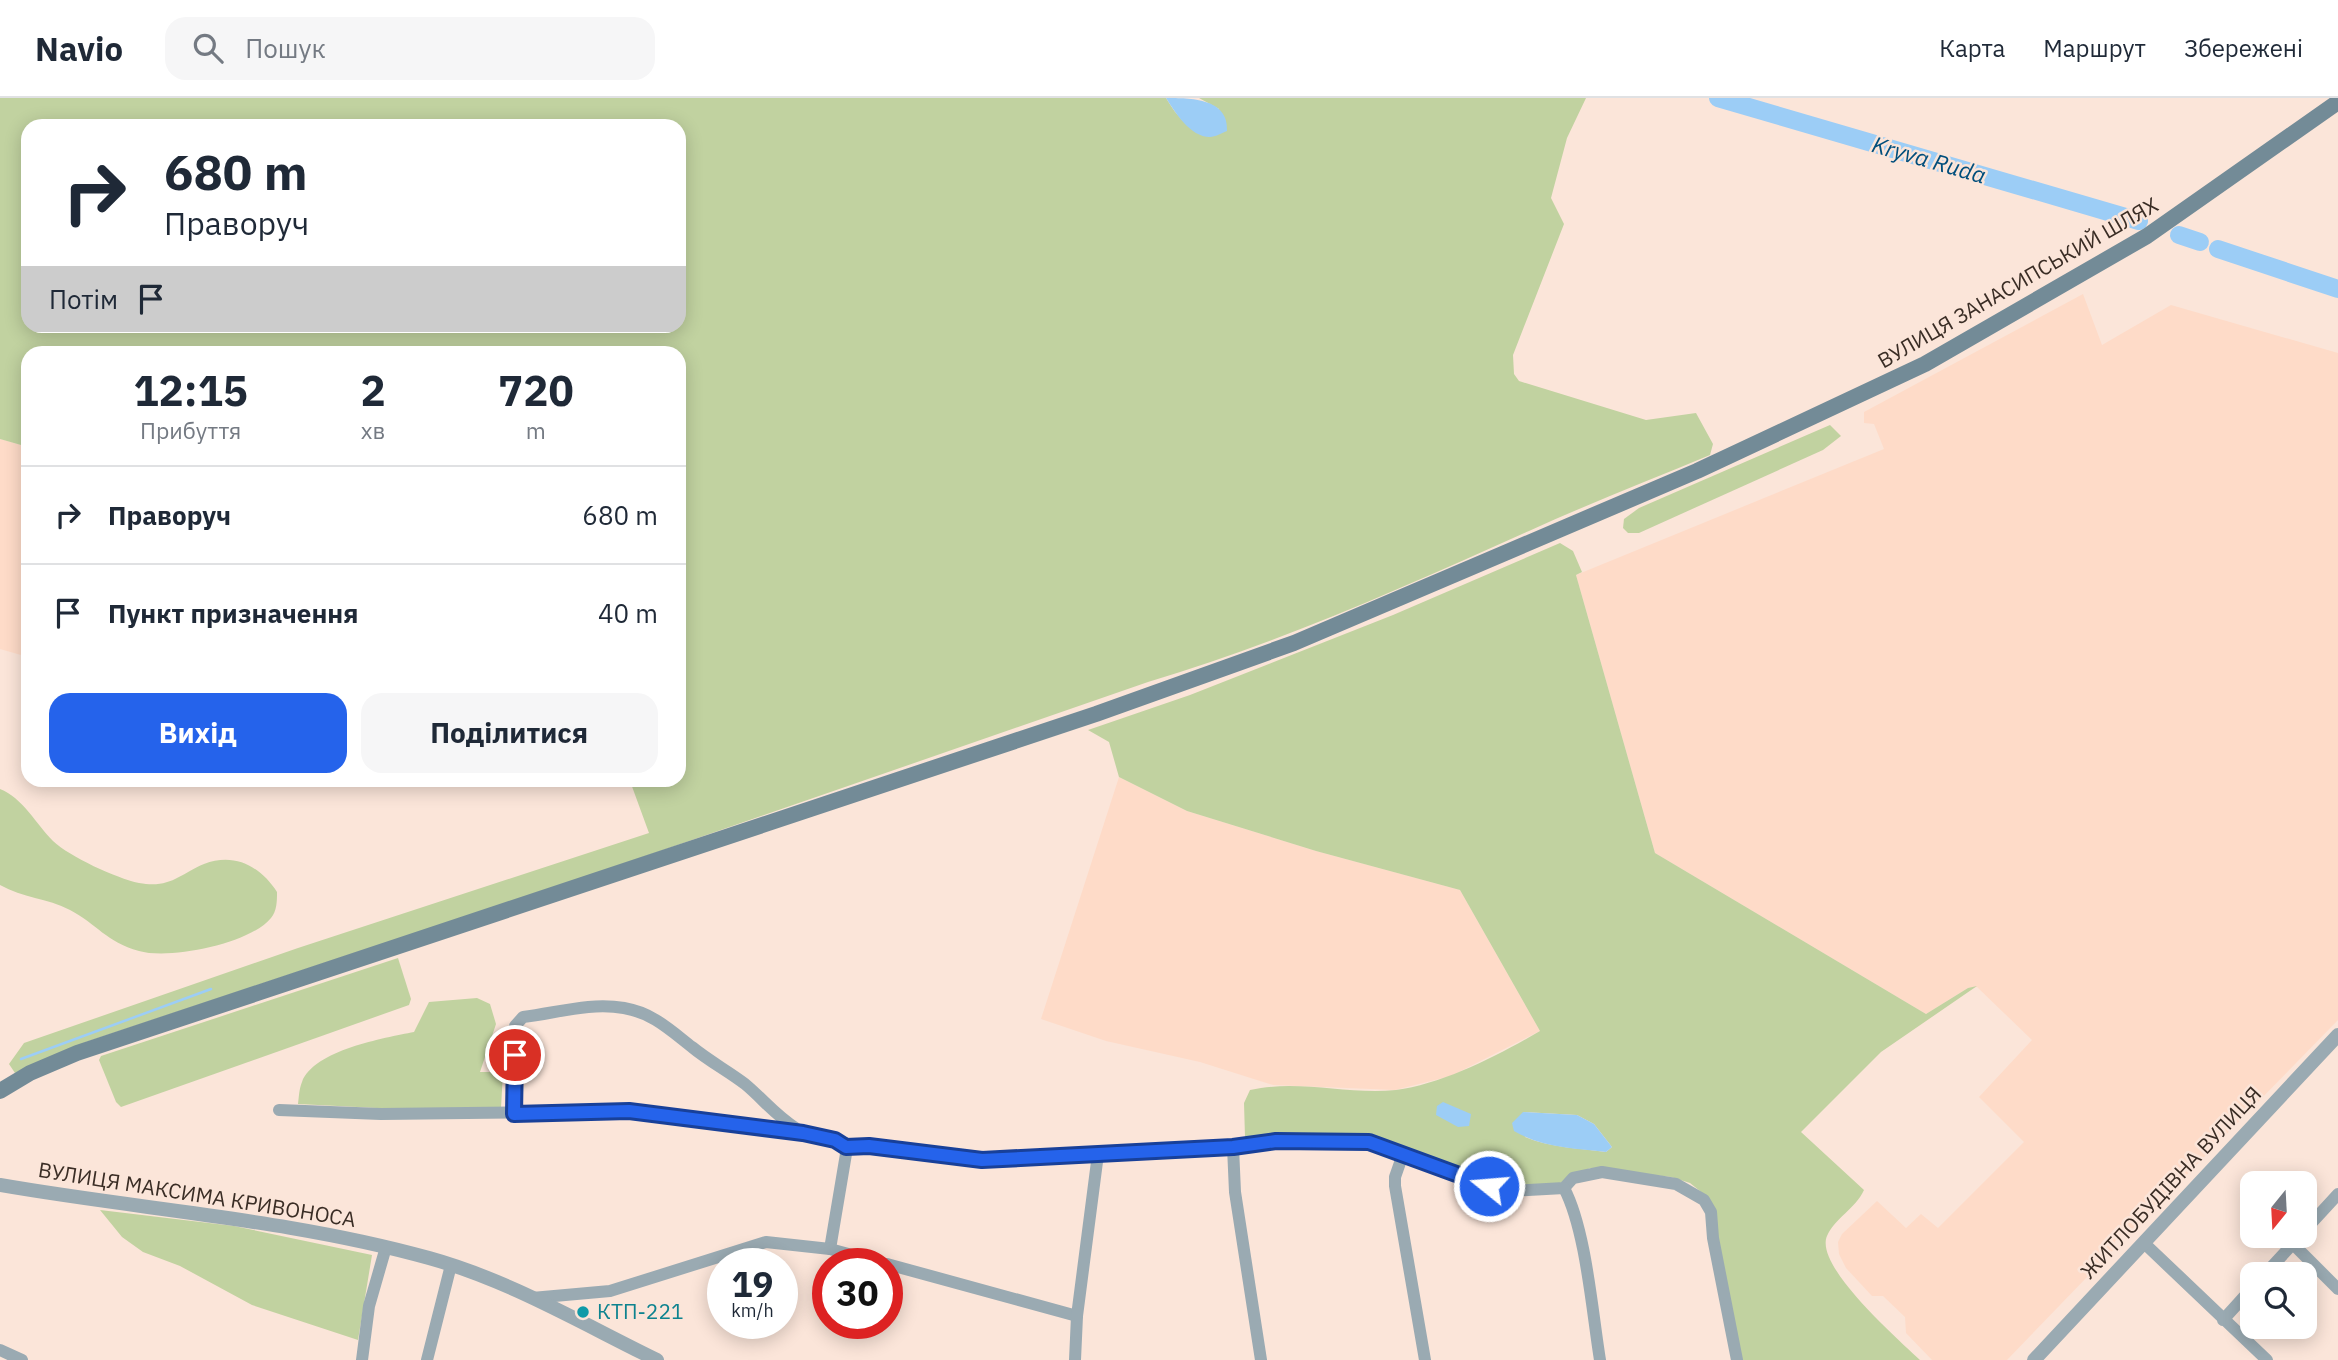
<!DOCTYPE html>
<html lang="uk">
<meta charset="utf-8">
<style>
body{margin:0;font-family:"IBM Plex Sans",sans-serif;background:#f6f6f7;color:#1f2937;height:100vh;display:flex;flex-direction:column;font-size:26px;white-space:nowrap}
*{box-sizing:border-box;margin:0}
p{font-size:23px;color:#747a83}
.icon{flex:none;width:38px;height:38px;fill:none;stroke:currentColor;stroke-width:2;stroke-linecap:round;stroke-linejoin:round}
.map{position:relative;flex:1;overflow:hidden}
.details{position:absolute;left:21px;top:248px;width:665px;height:441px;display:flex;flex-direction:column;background:#fff;border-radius:21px;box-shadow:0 4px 18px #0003}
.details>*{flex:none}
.guide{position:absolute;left:21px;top:21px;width:665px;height:214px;border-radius:21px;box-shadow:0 4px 18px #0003;background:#fff;color:#1f2937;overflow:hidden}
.needle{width:46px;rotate:198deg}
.controls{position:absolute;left:2240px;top:1073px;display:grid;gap:14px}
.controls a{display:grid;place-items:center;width:77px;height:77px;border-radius:14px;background:#fff;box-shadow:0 4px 18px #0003;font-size:35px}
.speed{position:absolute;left:707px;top:1150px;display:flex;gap:14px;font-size:35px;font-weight:700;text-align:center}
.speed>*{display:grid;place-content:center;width:91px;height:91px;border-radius:50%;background:#fff;box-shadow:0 4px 18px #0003;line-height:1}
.speed small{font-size:18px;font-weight:400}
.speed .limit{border:10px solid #d22;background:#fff;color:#111}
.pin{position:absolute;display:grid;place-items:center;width:60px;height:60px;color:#fff;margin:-30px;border:4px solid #fff;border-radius:50%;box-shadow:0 2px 7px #0007}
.me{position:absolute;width:77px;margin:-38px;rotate:287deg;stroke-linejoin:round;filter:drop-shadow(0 0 5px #0008)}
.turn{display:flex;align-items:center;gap:24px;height:147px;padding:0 28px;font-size:32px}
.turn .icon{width:91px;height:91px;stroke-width:2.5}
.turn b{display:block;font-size:49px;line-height:60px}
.then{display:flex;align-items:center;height:66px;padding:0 28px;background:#0003;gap:14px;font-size:26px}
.eta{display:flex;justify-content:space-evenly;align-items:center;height:119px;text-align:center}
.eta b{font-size:42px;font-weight:700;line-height:49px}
.cta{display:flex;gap:14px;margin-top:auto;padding:14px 28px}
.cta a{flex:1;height:80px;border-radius:21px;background:#2563eb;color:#fff;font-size:28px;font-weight:700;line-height:80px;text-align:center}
.cta a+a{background:#f6f6f7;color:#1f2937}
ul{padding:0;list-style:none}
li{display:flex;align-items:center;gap:21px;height:98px;padding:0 28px;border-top:2px solid #e0e1e3}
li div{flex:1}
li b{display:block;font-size:26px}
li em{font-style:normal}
header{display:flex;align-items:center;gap:42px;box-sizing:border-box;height:98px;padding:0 35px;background:#fff;border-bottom:2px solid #e0e1e3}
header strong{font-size:33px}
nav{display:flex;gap:38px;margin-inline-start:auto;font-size:24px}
.search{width:490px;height:63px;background:#f6f6f7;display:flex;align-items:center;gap:18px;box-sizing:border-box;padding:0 24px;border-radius:21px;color:#747a83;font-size:26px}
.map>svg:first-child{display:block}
.built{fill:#fedbc8}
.green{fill:#c1d2a0;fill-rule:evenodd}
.water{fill:#9ccdf6}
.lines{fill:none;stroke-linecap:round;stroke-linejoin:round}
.stream{stroke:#9ccdf6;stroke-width:2.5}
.river{stroke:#9ccdf6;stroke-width:18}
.minor{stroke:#9aaab2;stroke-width:12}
.tertiary{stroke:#9aaab2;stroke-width:14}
.secondary{stroke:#738b97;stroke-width:16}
.route-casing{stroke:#184099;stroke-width:18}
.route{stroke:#2563eb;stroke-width:12}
.culture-dot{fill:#0f9aa8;stroke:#fbe5d9;stroke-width:2.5}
.labels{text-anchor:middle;stroke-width:5;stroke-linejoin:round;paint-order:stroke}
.street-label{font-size:21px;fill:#3a2d25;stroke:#fbe5d9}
.culture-label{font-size:21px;fill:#0d838f;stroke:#fbe5d9;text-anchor:start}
.water-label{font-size:23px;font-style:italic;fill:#004e7c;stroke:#fbe5d9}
</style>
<header>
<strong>Navio</strong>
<div class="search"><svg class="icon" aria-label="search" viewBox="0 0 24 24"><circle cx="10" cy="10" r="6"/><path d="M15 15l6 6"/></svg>Пошук</div>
<nav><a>Карта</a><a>Маршрут</a><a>Збережені</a></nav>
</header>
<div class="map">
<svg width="2338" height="1262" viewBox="0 0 2338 1262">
<rect width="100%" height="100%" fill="#fbe5d9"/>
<g class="built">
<path d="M2083,196L2102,247L2171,207L2338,255V922L2128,1137L2125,1134L2115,1143L2116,1149L2007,1262H1932L1906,1235L1905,1219L1883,1198H1872L1846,1170L1839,1156L1838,1144L1842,1136L1877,1103L1906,1130L1921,1116L1938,1130L2024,1044L1979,999L2032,942L1977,889L1968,890L1926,916L1655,755L1576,477L1884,351L1874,326L1864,325V314Z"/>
<path d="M0,341L28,349V559L0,551Z"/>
<path d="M1119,679L1187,713L1316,753L1460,792L1540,933L1451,978L1395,992L1273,987L1200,964L1106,943L1041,921Z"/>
</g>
<g class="green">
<path d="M0,0H1166C1177,19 1189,32 1210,39L1219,11L1199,0H1586L1567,40L1551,100L1564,126L1513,257L1514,276L1519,283L1646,322L1696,315L1713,346L1710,357C1650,382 1588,406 1529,433C1404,489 1280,545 1148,584L620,767L86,944L15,975L9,966L24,945L298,850L649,735L630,683L679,682V256H28V349L0,341ZM28,28H679V228H28Z"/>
<path d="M1830,327L1841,338L1823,352L1639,435H1628L1623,430L1624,421L1639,410Z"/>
<path d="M1560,445L1573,453L1582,474L1576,477L1655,755L1926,916L1968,890L1977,888L1881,954L1801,1034L1864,1092C1856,1110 1834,1121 1827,1138C1814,1168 1899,1242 1920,1262H1741L1705,1097L1690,1085L1671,1079L1590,1070L1560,1085L1506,1088L1458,1075L1374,1038L1245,1039L1244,1005L1250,992C1299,981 1347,997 1396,992C1443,986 1499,957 1540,933L1460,792L1316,753L1187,713L1119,679L1109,644L1088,632L1190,597L1393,517ZM1523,1014L1577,1017L1594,1026L1612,1049L1606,1054C1579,1050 1552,1050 1525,1039Z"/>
<path d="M0,691C22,699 37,727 53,743C70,759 116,780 139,785C170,791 180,776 204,766C235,754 261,769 277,794C277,803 277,813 271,820C250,846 169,862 139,853C106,844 97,826 70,812C47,800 23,800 0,787Z"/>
<path d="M398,860L411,901L409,907L121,1009L116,1004L99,962L101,958Z"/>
<path d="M477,900L490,906L496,926L480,974H503L501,1010L456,1014L298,1006C299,999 299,991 302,984C314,952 384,940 414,934L429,904Z"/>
<path d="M100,1112L234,1128L372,1157L358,1242L252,1207L180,1168L143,1154L122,1139Z"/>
</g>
<g class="water">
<path d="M1166,0C1190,0 1229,0 1227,33C1222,35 1215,39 1210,39C1190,39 1175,14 1166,0Z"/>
<path d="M1443,1004L1471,1016L1469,1028L1458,1029L1436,1017L1437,1008Z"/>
<path d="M1523,1014L1577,1017L1594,1026L1612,1049L1606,1054C1574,1050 1543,1050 1514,1033L1512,1025Z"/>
</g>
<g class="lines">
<path class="stream" d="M21,961L211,891"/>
<g class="river">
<path d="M1718,0L2139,123"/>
<path d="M2179,137L2200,144"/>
<path d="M2218,151L2338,191"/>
</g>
<g class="minor">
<path d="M279,1012L381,1016L629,1013L803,1035L835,1042L847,1050L869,1048L982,1062L1126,1056L1276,1043H1358L1379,1047L1471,1084L1508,1093L1564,1090L1573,1080L1602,1074L1676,1086L1704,1102L1711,1114L1713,1140L1737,1262"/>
<path d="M514,1016L515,928L523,919C557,915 590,904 624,910C653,915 670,932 692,949C709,963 728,973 745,986C763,1001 776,1018 797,1031"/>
<path d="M1233,1049L1235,1094L1261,1262"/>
<path d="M1402,1059L1395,1079V1088L1425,1262"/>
<path d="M1564,1090C1586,1132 1592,1213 1600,1262"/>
<path d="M2305,1132L2338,1096"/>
<path d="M2144,1145L2267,1262"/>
<path d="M2293,1146L2338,1191"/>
<path d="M830,1151L847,1050"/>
<path d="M887,1166L1077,1218"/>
<path d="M2265,1176L2300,1138"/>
<path d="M532,1200L610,1193L766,1144L830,1151L885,1166"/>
<path d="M2223,1222L2252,1190"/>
<path d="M0,1252L22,1262"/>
<path d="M362,1262L369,1208L386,1149"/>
<path d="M427,1262L451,1167"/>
<path d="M1075,1262L1077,1218L1098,1056"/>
</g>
<g class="tertiary">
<path d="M0,1087C143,1112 289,1121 429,1160C509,1182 583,1226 657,1262"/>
<path d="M2034,1262L2338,937"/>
</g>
<path class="secondary" d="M0,993L30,975L77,955L1096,616L1294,545L1697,373L1925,266L2147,138L2338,4"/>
</g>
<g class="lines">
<g class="route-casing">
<path id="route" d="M515,957L514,1016L629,1013L803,1035L835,1042L846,1049L869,1048L982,1062L1233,1049L1276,1043L1369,1044L1489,1088"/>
</g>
<use href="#route" class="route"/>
</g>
<circle class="culture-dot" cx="583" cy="1214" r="7"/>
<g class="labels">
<g class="street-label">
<text transform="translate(2018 185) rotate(-30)" y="7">ВУЛИЦЯ ЗАНАСИПСЬКИЙ ШЛЯХ</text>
<text transform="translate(2171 1085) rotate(-47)" y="7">ЖИТЛОБУДІВНА ВУЛИЦЯ</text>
<text transform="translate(197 1097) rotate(9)" y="7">ВУЛИЦЯ МАКСИМА КРИВОНОСА</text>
</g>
<g class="culture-label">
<text x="597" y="1221">КТП-221</text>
</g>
<g class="water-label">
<text transform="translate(1929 62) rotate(16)" y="8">Kryva Ruda</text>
</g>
</g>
</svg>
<div class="controls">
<a><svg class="needle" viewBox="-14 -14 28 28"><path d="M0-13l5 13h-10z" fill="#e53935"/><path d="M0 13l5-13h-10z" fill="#747a83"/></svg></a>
<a><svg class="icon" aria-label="search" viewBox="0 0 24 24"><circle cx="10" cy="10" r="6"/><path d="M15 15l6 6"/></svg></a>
</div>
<div class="speed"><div>19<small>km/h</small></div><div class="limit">30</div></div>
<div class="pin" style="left:515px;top:957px;background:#d93025"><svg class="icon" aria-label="arrive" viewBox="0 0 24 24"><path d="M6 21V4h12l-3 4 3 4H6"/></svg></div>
<svg class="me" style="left:1489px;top:1088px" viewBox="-20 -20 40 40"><circle r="17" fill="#2563eb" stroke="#fff" stroke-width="3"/><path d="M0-11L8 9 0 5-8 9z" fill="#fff"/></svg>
<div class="guide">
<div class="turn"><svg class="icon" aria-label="right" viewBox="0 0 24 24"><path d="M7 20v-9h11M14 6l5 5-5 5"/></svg><div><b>680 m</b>Праворуч</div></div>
<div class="then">Потім<svg class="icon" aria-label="arrive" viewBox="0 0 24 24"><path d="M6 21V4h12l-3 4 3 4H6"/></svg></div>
</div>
<section class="details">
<div class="eta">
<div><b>12:15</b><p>Прибуття</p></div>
<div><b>2</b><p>хв</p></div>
<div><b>720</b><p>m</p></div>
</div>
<ul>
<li><svg class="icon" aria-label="right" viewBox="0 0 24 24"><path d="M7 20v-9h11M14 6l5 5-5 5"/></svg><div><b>Праворуч</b></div><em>680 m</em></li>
<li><svg class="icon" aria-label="arrive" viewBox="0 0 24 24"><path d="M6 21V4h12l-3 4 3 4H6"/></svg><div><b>Пункт призначення</b></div><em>40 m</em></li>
</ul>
<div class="cta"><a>Вихід</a><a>Поділитися</a></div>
</section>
</div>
